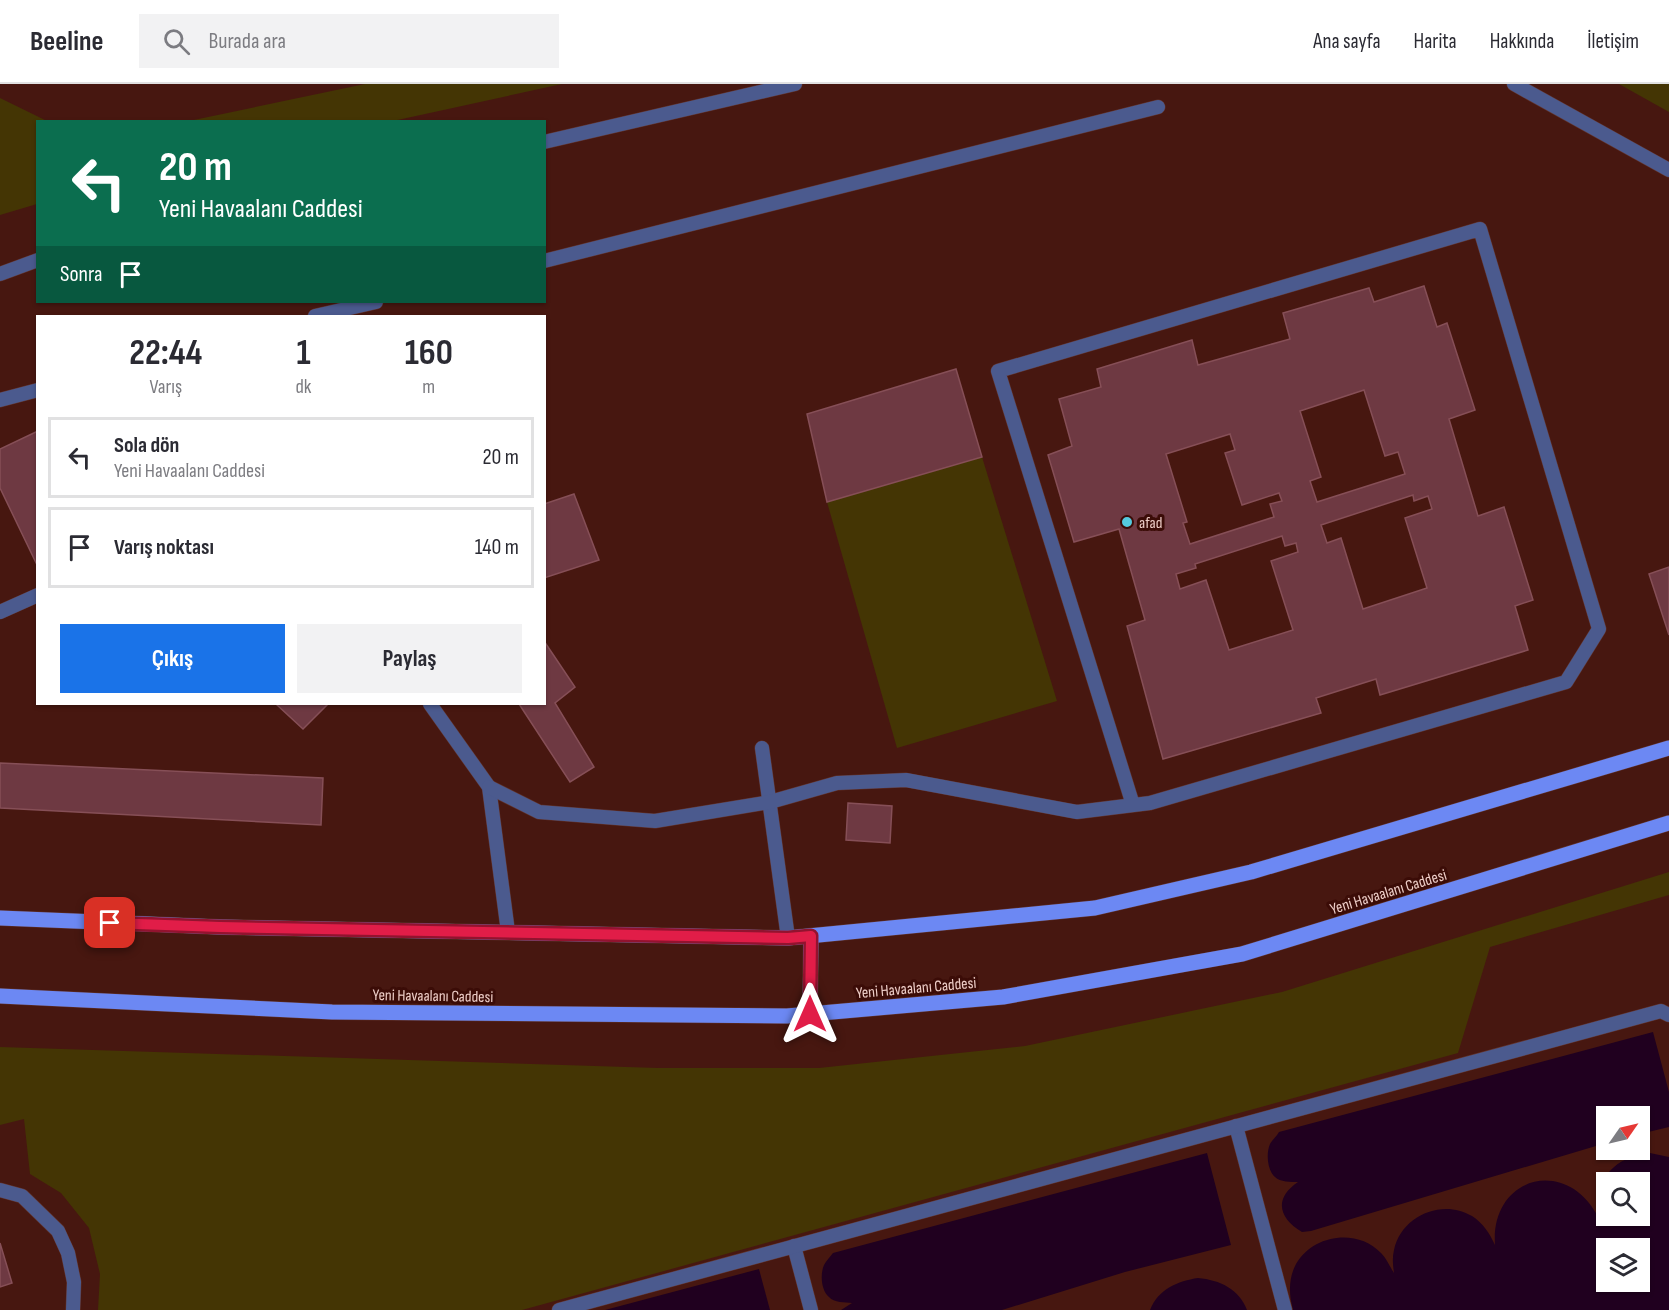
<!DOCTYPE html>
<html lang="tr">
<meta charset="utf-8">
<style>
body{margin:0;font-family:"Sofia Sans Condensed",sans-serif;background:#f2f2f3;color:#2b2b33;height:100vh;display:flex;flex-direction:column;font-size:22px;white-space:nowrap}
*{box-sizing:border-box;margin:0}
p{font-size:20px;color:#7c7c81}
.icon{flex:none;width:33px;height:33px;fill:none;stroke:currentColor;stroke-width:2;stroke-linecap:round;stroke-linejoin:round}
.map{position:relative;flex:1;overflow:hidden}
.details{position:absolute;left:36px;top:231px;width:510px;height:390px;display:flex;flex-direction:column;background:#fff;border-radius:0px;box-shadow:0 2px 4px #0004}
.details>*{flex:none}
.guide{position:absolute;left:36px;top:36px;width:510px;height:183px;border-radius:0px;box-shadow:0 2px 4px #0004;background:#0b6e4f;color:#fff;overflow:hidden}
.needle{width:39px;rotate:56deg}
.tools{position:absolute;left:1596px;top:1022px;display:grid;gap:12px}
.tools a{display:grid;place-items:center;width:54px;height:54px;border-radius:0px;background:#fff;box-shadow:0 2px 4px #0004;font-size:30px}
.pin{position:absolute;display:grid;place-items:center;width:51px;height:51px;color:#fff;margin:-26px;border-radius:12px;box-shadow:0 3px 9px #0006}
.me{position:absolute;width:66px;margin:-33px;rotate:0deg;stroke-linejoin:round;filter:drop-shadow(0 0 4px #0008)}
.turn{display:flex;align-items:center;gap:21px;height:126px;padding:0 24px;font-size:27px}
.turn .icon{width:78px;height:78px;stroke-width:2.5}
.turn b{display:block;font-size:42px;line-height:51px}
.then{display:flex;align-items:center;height:57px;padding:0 24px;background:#0003;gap:12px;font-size:22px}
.eta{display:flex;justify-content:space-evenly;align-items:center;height:102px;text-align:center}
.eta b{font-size:36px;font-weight:700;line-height:42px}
.action{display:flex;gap:12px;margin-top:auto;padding:12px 24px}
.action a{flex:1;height:69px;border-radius:0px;background:#1a73e8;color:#fff;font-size:24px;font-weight:700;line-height:69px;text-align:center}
.action a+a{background:#f2f2f3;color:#2b2b33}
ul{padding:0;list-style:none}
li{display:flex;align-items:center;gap:18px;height:81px;margin:0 12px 9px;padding:0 12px;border:3px solid #e1e1e2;border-radius:0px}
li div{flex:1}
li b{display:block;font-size:22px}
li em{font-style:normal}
header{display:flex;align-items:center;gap:36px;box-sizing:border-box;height:84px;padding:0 30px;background:#fff;border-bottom:2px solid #e1e1e2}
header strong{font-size:28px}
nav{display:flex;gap:33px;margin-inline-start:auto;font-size:21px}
.search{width:420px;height:54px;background:#f2f2f3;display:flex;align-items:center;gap:15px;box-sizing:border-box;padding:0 21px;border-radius:0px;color:#7c7c81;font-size:22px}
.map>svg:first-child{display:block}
.green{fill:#443504}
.water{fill:#20001f;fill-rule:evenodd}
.building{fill:#6e3942;stroke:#864f57;stroke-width:1.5;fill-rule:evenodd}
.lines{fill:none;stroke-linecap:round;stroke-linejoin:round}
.service-casing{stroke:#62342d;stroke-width:15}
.primary-casing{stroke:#62342d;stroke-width:16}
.service{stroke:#4b5a8e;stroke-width:14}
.primary{stroke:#6c88f3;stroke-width:15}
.route-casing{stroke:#92132f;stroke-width:15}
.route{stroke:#e11d48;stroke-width:10}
.poi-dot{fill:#54cade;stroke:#3b0c07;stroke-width:2}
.labels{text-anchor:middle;stroke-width:6;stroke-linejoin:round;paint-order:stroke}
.poi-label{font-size:16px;fill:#eecec8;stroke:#3b0c07;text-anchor:start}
.street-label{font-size:16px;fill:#eecec8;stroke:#3b0c07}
</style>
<header>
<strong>Beeline</strong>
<div class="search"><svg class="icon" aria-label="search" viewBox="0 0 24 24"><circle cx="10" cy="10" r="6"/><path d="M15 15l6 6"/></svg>Burada ara</div>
<nav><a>Ana sayfa</a><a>Harita</a><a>Hakkında</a><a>İletişim</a></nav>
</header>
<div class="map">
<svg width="1669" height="1226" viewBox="0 0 1669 1226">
<rect width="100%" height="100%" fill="#471710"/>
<g class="green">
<path d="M365,0H562L393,37H189Z"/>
<path d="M1619,0H1669V28Z"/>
<path d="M0,14L47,37L38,38L37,120L0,131Z"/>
<path d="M982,373L1057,617L897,664L827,418Z"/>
<path d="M1669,788V811L1490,863L1458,969L522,1226H98L100,1190L89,1144L61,1109L30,1090L24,1035L0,1041V963L658,984H819L1025,962L1282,908Z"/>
</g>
<g class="water">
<path d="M1653,948L1669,1008V1043L1640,1050V1032H1606V1059L1311,1147L1302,1148C1278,1134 1274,1114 1298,1098C1291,1098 1280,1098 1275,1093C1267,1086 1266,1069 1270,1060C1272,1056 1277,1052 1279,1048Z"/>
<path d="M1207,1069L1231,1161L1125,1188L1002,1226H841L852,1219C845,1218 834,1219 829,1213C821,1206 820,1190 824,1181C826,1177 830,1173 833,1169Z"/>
<path d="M1650,1069L1669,1073V1226H1293C1289,1211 1288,1195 1296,1180C1313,1150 1358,1144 1381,1169C1387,1175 1390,1183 1394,1189C1393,1182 1392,1174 1394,1166C1401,1132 1442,1114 1472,1132C1483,1139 1490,1150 1495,1161C1490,1092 1567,1072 1598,1133C1596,1095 1611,1074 1650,1069ZM1606,1098H1640V1131H1606ZM1606,1164H1640V1197H1606Z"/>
<path d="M759,1185L770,1226H605Z"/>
<path d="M1198,1194C1220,1196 1239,1205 1247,1226H1150C1158,1205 1178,1197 1198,1194Z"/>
</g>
<g class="building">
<path d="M1424,202L1437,243L1447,239L1475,326L1449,335L1478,432L1504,423L1533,516L1515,522L1528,566L1380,611L1376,595L1316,614L1321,629L1163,675L1127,542L1145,536L1119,445L1074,458L1048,371L1072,362L1059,315L1101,303L1097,285L1192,256L1198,281L1290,255L1283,229L1369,204L1374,218ZM1364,306L1385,372L1398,368L1405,390L1317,418L1310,397L1321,393L1300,327ZM1230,350L1235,366L1225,369L1242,421L1279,409L1282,417L1270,420L1274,433L1190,460L1183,439L1187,438L1166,370ZM1413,411L1414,417L1428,412L1432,425L1405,434L1427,504L1363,525L1341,454L1327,459L1321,441ZM1282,452L1285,462L1296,459L1298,468L1271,477L1293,546L1229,566L1206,496L1180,505L1176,490L1196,484L1195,480Z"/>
<path d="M956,285L982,373L827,418L807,330Z"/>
<path d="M38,347V483L0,404V365Z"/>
<path d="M574,410L599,476L544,494V420Z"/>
<path d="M1669,483V551L1649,490Z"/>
<path d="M544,557L575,603L555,619L594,683L570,698L519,620H544Z"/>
<path d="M276,620H328L303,645Z"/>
<path d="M0,679L323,694L321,741L0,724Z"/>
<path d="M848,719L892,722L890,759L846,756Z"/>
<path d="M0,1159L12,1199L0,1203Z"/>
</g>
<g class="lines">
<g class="service-casing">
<g id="service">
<path d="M1514,0L1669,86"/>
<path d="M544,58L795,0"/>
<path d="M544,177L1158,23"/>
<path d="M0,190L38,176"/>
<path d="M315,232L376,218"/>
<path d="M0,316L38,306"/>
<path d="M0,528L38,511"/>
<path d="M430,620L489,703L508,848"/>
<path d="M762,664L788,854"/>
<path d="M489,703L539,728L655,737L770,718L837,699L906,696L1077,728L1150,719L1566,598L1599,545L1480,145L998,287L1133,721"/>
<path d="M1236,1042L1285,1226"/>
<path d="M0,1106L22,1112L58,1147L68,1169L74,1198L73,1226"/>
<path d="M794,1162L811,1226"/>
<path d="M559,1226L1661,927L1669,931"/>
</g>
</g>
<g class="primary-casing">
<g id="primary">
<path d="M0,834L220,843L788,854L1095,824L1251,788L1669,664"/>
<path d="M0,912L332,928L787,932L1003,913L1242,870L1669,739"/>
<path d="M810,930L811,852"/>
</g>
</g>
<use href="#service" class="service"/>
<use href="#primary" class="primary"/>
</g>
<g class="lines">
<g class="route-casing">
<path id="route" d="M110,839L220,843L788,854L811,852L810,930"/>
</g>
<use href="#route" class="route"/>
</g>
<circle class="poi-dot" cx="1127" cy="438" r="6"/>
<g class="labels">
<g class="poi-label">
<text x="1139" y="444">afad</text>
</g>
<g class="street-label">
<text transform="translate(1388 807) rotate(-17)" y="6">Yeni Havaalanı Caddesi</text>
<text transform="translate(916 903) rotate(-5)" y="6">Yeni Havaalanı Caddesi</text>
<text transform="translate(433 911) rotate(1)" y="6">Yeni Havaalanı Caddesi</text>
</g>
</g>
</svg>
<div class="tools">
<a><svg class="needle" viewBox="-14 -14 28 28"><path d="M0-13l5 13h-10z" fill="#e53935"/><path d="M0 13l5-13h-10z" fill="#7c7c81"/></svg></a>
<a><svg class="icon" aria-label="search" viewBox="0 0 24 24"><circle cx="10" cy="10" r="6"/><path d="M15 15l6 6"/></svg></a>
<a><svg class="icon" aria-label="layers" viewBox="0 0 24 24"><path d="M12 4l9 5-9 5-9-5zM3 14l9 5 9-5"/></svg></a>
</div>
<div class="pin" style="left:110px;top:839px;background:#d93025"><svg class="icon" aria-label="arrive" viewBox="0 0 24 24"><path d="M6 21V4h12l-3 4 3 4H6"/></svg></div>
<svg class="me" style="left:810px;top:930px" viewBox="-20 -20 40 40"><path d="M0-17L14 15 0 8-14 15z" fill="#e11d48" stroke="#fff" stroke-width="4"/></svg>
<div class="guide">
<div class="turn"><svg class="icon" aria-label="left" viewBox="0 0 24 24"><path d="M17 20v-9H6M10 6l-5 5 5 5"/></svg><div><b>20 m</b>Yeni Havaalanı Caddesi</div></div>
<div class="then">Sonra<svg class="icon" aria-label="arrive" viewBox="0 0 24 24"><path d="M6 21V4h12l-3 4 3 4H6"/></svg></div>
</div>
<section class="details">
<div class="eta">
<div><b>22:44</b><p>Varış</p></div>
<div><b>1</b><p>dk</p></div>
<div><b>160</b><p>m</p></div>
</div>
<ul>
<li><svg class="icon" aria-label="left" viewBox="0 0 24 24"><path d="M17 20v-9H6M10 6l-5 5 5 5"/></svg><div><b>Sola dön</b><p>Yeni Havaalanı Caddesi</p></div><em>20 m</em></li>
<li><svg class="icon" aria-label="arrive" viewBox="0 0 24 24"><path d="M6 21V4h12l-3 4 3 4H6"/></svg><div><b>Varış noktası</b></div><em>140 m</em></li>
</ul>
<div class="action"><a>Çıkış</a><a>Paylaş</a></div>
</section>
</div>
